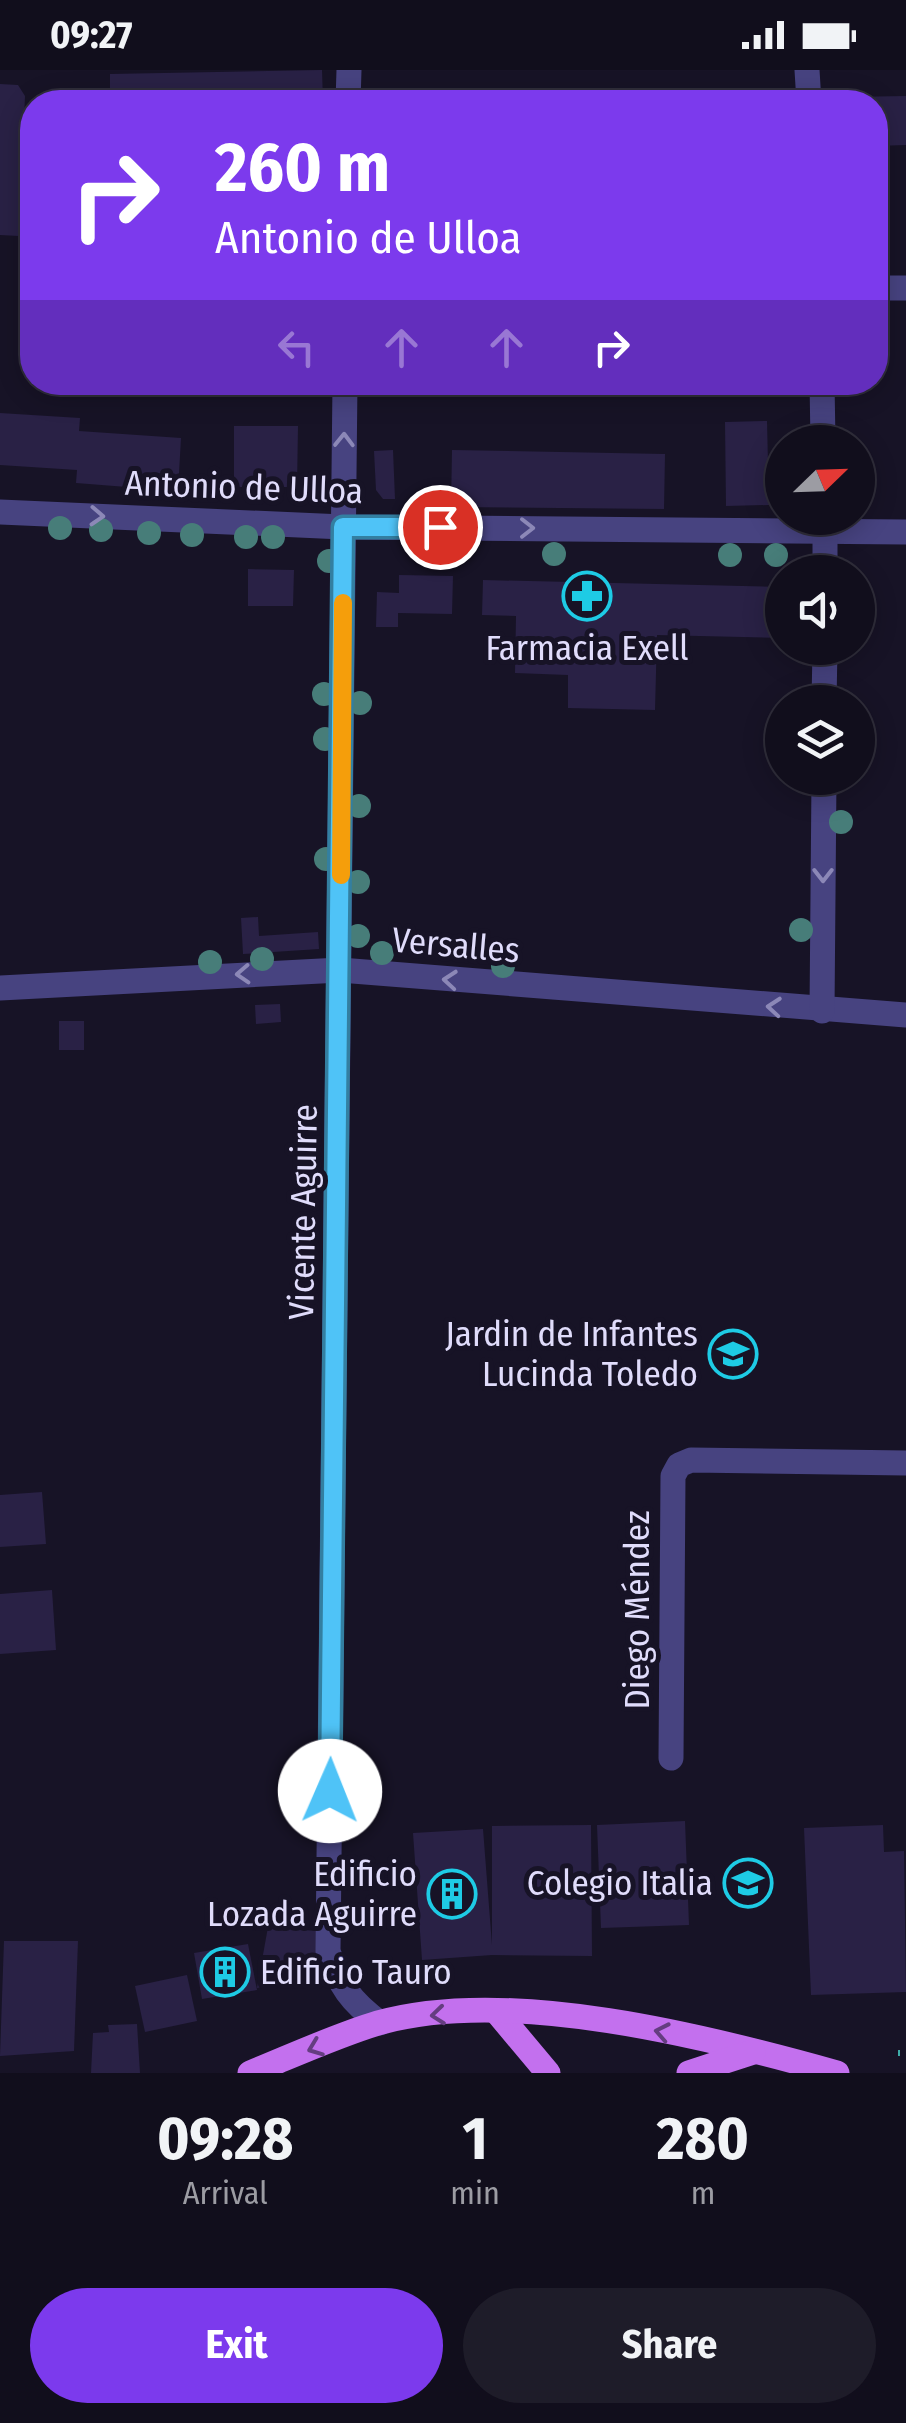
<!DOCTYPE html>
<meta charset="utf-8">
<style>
body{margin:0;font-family:"Fira Sans Condensed",sans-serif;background:#1e1c29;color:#f1f3f6;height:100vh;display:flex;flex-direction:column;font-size:38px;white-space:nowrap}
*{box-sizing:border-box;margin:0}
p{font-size:32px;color:#9c9ca3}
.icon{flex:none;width:55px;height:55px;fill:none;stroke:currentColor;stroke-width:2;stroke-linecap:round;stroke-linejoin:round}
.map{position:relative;height:2003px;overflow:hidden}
.panel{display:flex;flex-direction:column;background:#110e1c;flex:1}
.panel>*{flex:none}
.banner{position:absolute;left:20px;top:20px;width:868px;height:305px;border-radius:40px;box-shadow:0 5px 25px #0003,0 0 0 2px #302e3b;background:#7c3aed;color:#fff;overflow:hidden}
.needle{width:65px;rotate:67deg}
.tools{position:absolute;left:765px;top:355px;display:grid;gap:20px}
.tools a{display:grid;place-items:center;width:110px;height:110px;border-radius:50%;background:#110e1c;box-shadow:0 5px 25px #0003,0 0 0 2px #302e3b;font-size:50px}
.pin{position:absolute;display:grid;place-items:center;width:85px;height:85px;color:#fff;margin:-42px;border:5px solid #fff;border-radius:50%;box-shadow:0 2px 10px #0007}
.me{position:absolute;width:110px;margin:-55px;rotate:1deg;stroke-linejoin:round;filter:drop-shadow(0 0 8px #0008)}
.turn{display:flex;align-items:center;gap:35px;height:210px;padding:0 30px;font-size:45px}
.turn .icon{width:130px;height:130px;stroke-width:2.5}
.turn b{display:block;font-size:70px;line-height:85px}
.lanes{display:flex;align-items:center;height:95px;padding:0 30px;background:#0003;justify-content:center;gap:50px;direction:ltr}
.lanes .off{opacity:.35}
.eta{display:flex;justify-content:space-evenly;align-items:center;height:170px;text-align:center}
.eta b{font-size:60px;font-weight:700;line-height:70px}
.cta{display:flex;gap:20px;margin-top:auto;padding:20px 30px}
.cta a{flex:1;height:115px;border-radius:60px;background:#7c3aed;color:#fff;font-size:40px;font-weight:700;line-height:115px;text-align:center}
.cta a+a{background:#1e1c29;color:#f1f3f6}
.status{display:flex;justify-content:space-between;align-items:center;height:70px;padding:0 50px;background:#110e1c;direction:ltr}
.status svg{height:28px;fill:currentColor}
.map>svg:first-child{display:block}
.building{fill:#292145}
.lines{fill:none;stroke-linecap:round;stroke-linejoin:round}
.path{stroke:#3eaca9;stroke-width:6;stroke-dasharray:5 8;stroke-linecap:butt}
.minor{stroke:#474380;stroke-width:25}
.major{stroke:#c370ee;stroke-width:25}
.tree{fill:#477d79}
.oneway{stroke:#8c88b7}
.oneway2{stroke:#643d80}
.route-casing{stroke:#337fa1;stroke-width:25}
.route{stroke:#4fc3f7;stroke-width:18}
.slow{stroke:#f59e0b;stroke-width:18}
.labels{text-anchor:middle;stroke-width:10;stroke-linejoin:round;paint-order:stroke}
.street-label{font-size:35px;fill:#e0dcfb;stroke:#171326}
.poi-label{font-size:35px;fill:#e0dcfb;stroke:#171326;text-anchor:end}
</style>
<div class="status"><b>09:27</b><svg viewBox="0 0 49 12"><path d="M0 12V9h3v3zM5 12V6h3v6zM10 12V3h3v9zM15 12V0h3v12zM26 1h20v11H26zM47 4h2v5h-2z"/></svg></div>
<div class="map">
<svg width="906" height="2003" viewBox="0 0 906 2003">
<rect width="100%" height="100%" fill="#171326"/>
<g class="building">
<path d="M322,0L323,32H110V4Z"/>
<path d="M0,14L18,15L25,26L19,166L0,165Z"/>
<rect x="484" y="19" width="56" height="13"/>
<path d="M715,21V32H564V23Z"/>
<path d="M906,26V75L875,76V32H847V27Z"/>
<path d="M0,343L80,348L79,361L181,368L178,421L76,413L77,400L0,395Z"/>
<path d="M767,351L769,435L726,436L725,352Z"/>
<path d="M234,356H298L297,417H234Z"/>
<path d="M393,380L395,429H383L376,420L374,381Z"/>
<path d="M452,380L665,384L664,439L451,437Z"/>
<path d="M248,499L294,500L293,536H248Z"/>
<path d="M399,505L453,506L452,544L398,543V557H376L377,522L399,523Z"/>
<path d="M483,510L782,517V568L657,565L655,640L568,638V605L515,603L516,546L482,545Z"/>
<path d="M258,847L259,866L318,862L319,879L243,884L241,848Z"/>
<path d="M280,934L281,952L256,954L255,935Z"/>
<rect x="59" y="951" width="25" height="29"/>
<path d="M42,1422L46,1474L0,1477V1425Z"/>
<path d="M52,1520L56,1580L0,1584V1524Z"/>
<path d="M685,1751L689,1855L601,1858L597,1755Z"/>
<path d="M591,1755L592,1886L492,1885L422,1890L413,1763L483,1759L492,1875V1756Z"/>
<path d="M883,1755L884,1782L904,1781L906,1922L811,1925L804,1758Z"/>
<path d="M268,1857L316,1861V1905L257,1918Z"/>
<path d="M4,1871H78L74,1981L0,1986Z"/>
<path d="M248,1874L257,1920L202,1929L194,1883Z"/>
<path d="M187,1905L197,1951L145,1962L135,1916Z"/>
<path d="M137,1954L140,2003H91L93,1963L109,1962L108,1955Z"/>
</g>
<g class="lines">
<path class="path" d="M898,1983H900"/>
<g class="minor">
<path d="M807,0L809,32"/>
<path d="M348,32L349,0"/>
<path d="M875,218H906"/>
<path d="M345,312L328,1881C339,1915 351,1932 380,1953"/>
<path d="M822,312L823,372"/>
<path d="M0,442L343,457L906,462"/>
<path d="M825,448V502"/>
<path d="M824,632L825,578"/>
<path d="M0,918L340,900L906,945"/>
<path d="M822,941L824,708"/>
<path d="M671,1688L673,1406L679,1395L691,1390L906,1393"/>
</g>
<g class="major">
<path d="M496,1941L548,2003"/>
<path d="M250,2003C292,1986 335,1966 378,1953C509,1916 709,1967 837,2003"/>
<path d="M689,2003L753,1982"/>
</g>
</g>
<g class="tree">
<circle cx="60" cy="458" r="12"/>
<circle cx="101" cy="460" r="12"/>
<circle cx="149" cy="463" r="12"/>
<circle cx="192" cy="465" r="12"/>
<circle cx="246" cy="467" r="12"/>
<circle cx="273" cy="467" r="12"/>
<circle cx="449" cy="483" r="12"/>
<circle cx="554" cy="484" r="12"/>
<circle cx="730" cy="485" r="12"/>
<circle cx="776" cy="485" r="12"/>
<circle cx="329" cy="491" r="12"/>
<circle cx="324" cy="624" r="12"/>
<circle cx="360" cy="633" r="12"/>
<circle cx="325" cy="669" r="12"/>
<circle cx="359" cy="736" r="12"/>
<circle cx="841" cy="752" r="12"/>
<circle cx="326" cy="789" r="12"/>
<circle cx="358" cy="812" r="12"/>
<circle cx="801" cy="860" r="12"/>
<circle cx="358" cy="866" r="12"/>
<circle cx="382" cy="883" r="12"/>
<circle cx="262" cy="889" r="12"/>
<circle cx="210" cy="892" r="12"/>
<circle cx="503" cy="896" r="12"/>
</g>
<defs><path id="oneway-chevron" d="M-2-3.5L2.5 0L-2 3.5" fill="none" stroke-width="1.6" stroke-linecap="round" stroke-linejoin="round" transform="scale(2.5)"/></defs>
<g class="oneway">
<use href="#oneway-chevron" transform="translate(344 370) rotate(-89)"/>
<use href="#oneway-chevron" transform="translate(97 446) rotate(3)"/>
<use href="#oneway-chevron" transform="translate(527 458)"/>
<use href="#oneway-chevron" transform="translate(823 805) rotate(90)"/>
<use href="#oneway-chevron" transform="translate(243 904) rotate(177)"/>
<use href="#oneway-chevron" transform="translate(450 910) rotate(-175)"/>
<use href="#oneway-chevron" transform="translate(774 937) rotate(-175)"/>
</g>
<g class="oneway2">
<use href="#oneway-chevron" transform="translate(438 1945) rotate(174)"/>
<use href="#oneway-chevron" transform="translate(662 1962) rotate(-169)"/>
<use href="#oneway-chevron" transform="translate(315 1978) rotate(159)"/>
</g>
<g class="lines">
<g class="route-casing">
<path id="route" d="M330,1721L343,457H440"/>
</g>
<use href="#route" class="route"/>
<path class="slow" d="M341,805L343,533"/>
</g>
<defs>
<g id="pharmacy-ring" transform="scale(2.5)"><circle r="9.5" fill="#171326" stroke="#1ecbe5" stroke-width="1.5"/><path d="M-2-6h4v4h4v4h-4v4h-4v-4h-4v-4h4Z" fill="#1ecbe5"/></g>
<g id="school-ring" transform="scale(2.5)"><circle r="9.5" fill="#171326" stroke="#1ecbe5" stroke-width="1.5"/><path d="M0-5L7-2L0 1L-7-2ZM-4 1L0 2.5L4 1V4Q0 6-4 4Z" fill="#1ecbe5"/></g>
<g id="university-ring" transform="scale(2.5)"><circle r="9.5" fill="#171326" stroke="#1ecbe5" stroke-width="1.5"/><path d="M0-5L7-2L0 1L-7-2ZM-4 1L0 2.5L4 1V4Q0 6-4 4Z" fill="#1ecbe5"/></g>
<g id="building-ring" transform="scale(2.5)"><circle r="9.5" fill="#171326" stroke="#1ecbe5" stroke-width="1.5"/><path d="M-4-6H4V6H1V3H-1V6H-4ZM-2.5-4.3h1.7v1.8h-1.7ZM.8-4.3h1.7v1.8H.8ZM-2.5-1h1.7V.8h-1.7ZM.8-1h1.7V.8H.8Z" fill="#1ecbe5"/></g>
</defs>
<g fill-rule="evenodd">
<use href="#pharmacy-ring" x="587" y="526"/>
<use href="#school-ring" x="733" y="1284"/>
<use href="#university-ring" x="748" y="1813"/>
<use href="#building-ring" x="452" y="1824"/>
<use href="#building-ring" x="225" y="1902"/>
</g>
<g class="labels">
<g class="street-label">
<text transform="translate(244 417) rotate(2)" y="12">Antonio de Ulloa</text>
<text transform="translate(456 875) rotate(5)" y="12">Versalles</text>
<text transform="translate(303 1142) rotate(-89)" y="12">Vicente Aguirre</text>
<text transform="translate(637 1540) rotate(-90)" y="12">Diego Méndez</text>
</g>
<g class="poi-label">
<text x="587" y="590" text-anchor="middle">Farmacia Exell</text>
<text x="698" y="1276">Jardin de Infantes<tspan x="698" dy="40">Lucinda Toledo</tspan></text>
<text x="417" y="1816">Edificio<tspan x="417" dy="40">Lozada Aguirre</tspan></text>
<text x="713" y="1825">Colegio Italia</text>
<text x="260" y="1914" text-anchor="start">Edificio Tauro</text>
</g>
</g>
</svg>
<div class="tools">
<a><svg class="needle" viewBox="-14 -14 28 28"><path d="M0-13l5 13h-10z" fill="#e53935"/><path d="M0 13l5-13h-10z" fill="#9c9ca3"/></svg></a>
<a><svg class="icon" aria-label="sound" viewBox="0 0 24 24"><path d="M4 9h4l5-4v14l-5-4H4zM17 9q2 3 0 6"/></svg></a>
<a><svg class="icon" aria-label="layers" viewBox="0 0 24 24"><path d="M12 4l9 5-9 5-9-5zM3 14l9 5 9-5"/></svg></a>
</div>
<div class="pin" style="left:440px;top:457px;background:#d93025"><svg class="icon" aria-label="arrive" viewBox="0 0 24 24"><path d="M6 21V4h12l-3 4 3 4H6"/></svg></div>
<svg class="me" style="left:330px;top:1721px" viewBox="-20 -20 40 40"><circle r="19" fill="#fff"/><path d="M0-13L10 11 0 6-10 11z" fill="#4fc3f7"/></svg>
<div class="banner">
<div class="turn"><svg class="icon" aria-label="right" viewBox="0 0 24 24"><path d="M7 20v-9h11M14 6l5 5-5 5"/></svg><div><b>260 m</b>Antonio de Ulloa</div></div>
<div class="lanes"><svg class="icon off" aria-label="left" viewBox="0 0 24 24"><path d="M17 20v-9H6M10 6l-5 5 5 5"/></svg><svg class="icon off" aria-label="ahead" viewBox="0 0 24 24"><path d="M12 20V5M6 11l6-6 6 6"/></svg><svg class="icon off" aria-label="ahead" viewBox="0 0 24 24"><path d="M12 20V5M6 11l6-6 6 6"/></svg><svg class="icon" aria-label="right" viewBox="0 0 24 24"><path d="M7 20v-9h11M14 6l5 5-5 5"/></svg></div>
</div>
</div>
<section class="panel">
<div class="eta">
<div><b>09:28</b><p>Arrival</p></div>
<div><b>1</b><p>min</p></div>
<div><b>280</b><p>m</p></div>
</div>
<div class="cta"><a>Exit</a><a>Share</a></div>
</section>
